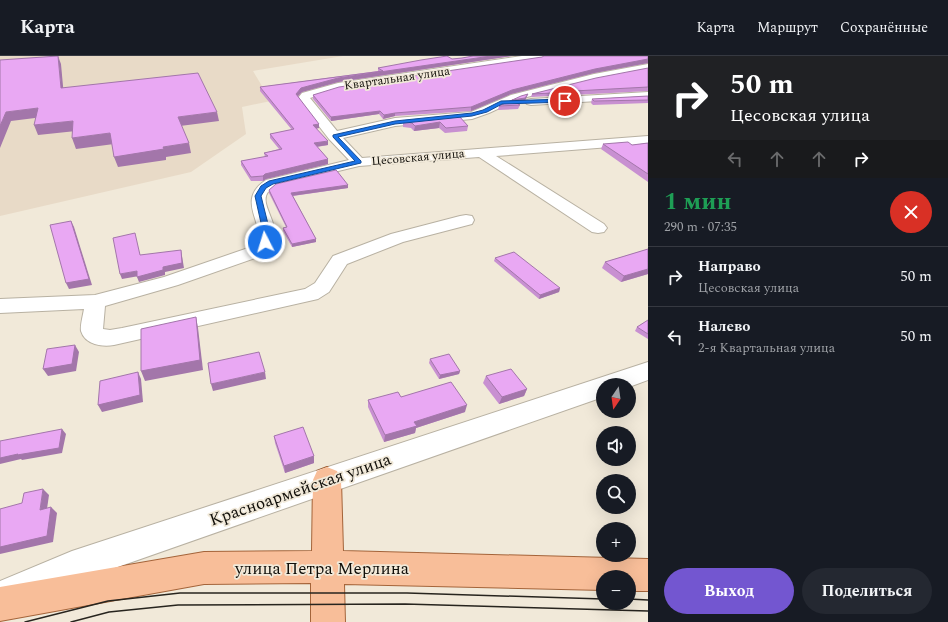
<!DOCTYPE html>
<html lang="ru">
<meta charset="utf-8">
<style>
body{margin:0;font-family:Spectral,serif;background:#242831;color:#f1f3f6;height:100vh;display:flex;flex-direction:column;font-size:15px;white-space:nowrap}
*{box-sizing:border-box;margin:0}
p{font-size:13px;color:#9ea1a6}
.icon{flex:none;width:22px;height:22px;fill:none;stroke:currentColor;stroke-width:2;stroke-linecap:round;stroke-linejoin:round}
.map{position:relative;flex:1;overflow:hidden}
.panel{display:flex;flex-direction:column;background:#171b24;width:300px}
.panel>*{flex:none}
.top-card{background:#202124;color:#fff;overflow:hidden}
.needle{width:26px;rotate:193deg}
.fabs{position:absolute;left:596px;top:322px;display:grid;gap:8px}
.fabs a{display:grid;place-items:center;width:40px;height:40px;border-radius:50%;background:#171b24;box-shadow:0 4px 16px #0002;font-size:20px}
.pin{position:absolute;display:grid;place-items:center;width:34px;height:34px;color:#fff;margin:-17px;border:2px solid #fff;border-radius:50%;box-shadow:0 1px 4px #0007}
.me{position:absolute;width:44px;margin:-22px;rotate:355deg;stroke-linejoin:round;filter:drop-shadow(0 0 3px #0008)}
.turn{display:flex;align-items:center;gap:14px;height:84px;padding:0 16px;font-size:18px}
.turn .icon{width:52px;height:52px;stroke-width:2.5}
.turn b{display:block;font-size:28px;line-height:34px}
.lanes{display:flex;align-items:center;height:38px;padding:0 16px;background:#0003;justify-content:center;gap:20px;direction:ltr}
.lanes .off{opacity:.35}
.round{display:grid;place-items:center;flex:none;width:42px;height:42px;border-radius:21px;background:#242831}
.summary{display:flex;align-items:center;justify-content:space-between;height:68px;padding:0 16px}
h1{font-size:24px;font-weight:700;line-height:30px;color:#1e9e55}
.button{display:flex;gap:8px;margin-top:auto;padding:8px 16px}
.button a{flex:1;height:46px;border-radius:24px;background:#7356d0;color:#fff;font-size:16px;font-weight:700;line-height:46px;text-align:center}
.button a+a{background:#242831;color:#f1f3f6}
ul{padding:0;list-style:none}
li{display:flex;align-items:center;gap:12px;height:60px;padding:0 16px;border-top:1px solid #363941}
li div{flex:1}
li b{display:block;font-size:15px}
li em{font-style:normal}
header{display:flex;align-items:center;gap:24px;box-sizing:border-box;height:56px;padding:0 20px;background:#171b24;border-bottom:1px solid #363941}
header strong{font-size:19px}
nav{display:flex;gap:22px;margin-inline-start:auto;font-size:14px}
main{display:flex;flex:1;min-height:0}
.map>svg:first-child{display:block}
.industrial{fill:#e8dac7}
.lines{fill:none;stroke-linecap:round;stroke-linejoin:round}
.minor-casing{stroke:#b8b1a2;stroke-width:2}
.major-casing{stroke:#a4643a;stroke-width:2}
.minor{fill:#fff;fill-rule:evenodd}
.major{fill:#f8be99;fill-rule:evenodd}
.tram{stroke:#27241e;stroke-width:1.5}
.wall{fill:#c890d1}
.shaded-wall{fill:#a376aa}
.building{fill:#e9a8f3;stroke:#a376aa}
.route{fill:#1a73e8;stroke:#114b97}
.labels{text-anchor:middle;stroke-width:3.5;stroke-linejoin:round;paint-order:stroke}
.far-street-label{font-size:12px;fill:#100e09;stroke:#f1e9d9}
.near-street-label{font-size:17px;fill:#100e09;stroke:#f1e9d9}
</style>
<header>
<strong>Карта</strong>
<nav><a>Карта</a><a>Маршрут</a><a>Сохранённые</a></nav>
</header>
<main>
<div class="map">
<svg width="648" height="566" viewBox="0 0 648 566">
<rect width="100%" height="100%" fill="#f1e9d9"/>
<path class="industrial" d="M0,0H343L253,15L271,45L242,51L246,78L191,116L0,160Z"/>
<g class="lines">
<g class="minor-casing">
<g id="minor">
<path d="M522,0H546L541,3L339,33L310,42L337,75L395,62L471,56L511,39L594,18L648,8V14L594,24L519,43L489,57L472,63L395,70L343,82L362,102L648,80V88L496,100L604,168L607,172L604,176L598,177L592,176L479,101L359,110L276,130C274,132 270,134 268,136C256,152 294,177 261,200L178,229L105,250L103,273L110,274L122,272L305,233L315,227L333,200L391,178L460,160L466,159L472,160L474,164L472,168L403,186L347,208L329,236L318,243L114,289C103,291 85,289 81,275C80,270 83,259 84,253L0,257V243L95,239L164,221L251,191C274,173 231,147 266,124L349,104L329,83L301,47L298,42L302,37L338,27Z"/>
<path d="M648,36V42L531,49L527,48L525,46L527,44L531,43Z"/>
<path d="M648,306V324L629,331V329H603V341L75,526L0,559V525L72,495Z"/>
</g>
</g>
<g class="major-casing">
<path id="major" d="M327,411L337,415L341,424L343,495L648,503V535H629V521H603V534L344,528L345,566H311V527L204,528L0,565V531L204,496L312,495L313,424L317,415Z"/>
</g>
<use href="#minor" class="minor"/>
<use href="#major" class="major"/>
<g class="tram">
<path d="M629,543L648,544"/>
<path d="M25,566L108,545L180,537H407L603,543"/>
<path d="M71,566L109,556L178,549L405,548L648,555"/>
</g>
</g>
<g class="wall">
<path d="M473,0H512L338,26L302,36L298,40L319,72L316,73L328,89L317,91L328,103V108L266,123L263,125H251L241,109V105L265,101L264,97L279,93L270,82V78L292,74L260,35V31L378,15V12L462,2Z"/>
<path d="M648,0V7L594,17L511,38L471,55L395,60L383,63L379,58L331,65L313,43V39L542,1Z"/>
<path d="M648,12V35L573,39L568,37L551,40L531,41L532,38Z"/>
<path d="M648,40V47L593,49L591,47L592,43Z"/>
<path d="M526,43L524,46L517,47L520,49L518,53L498,54L499,50Z"/>
<path d="M459,60L468,70L467,75L445,77L439,72L414,75L411,72L403,71V65Z"/>
<path d="M648,87V126L601,93L603,88L632,89Z"/>
<path d="M348,129V132L293,140L316,183V186L292,191L283,175V172L286,171L269,137V134Z"/>
<path d="M648,193V218L621,226L602,212L605,206Z"/>
<path d="M495,202L560,232L559,236L539,243L494,205Z"/>
<path d="M648,264V283L635,275L637,271Z"/>
<path d="M430,303L460,315L459,318L439,323L429,307Z"/>
<path d="M486,320L527,333L524,340L499,348L483,327Z"/>
<path d="M401,341L465,356L416,372L415,377L384,386L368,351V344Z"/>
<path d="M274,380L314,400V407L285,417L275,387Z"/>
</g>
<g class="shaded-wall">
<path d="M58,0L61,8L64,41L61,32Z"/>
<path d="M491,0H512L338,26L302,36L296,42V38L301,32L338,22Z"/>
<path d="M648,3V7L594,17L511,38L471,55V51L512,34L595,13Z"/>
<path d="M569,33L568,37L551,40L552,37Z"/>
<path d="M528,38L526,43L524,46L510,49L512,44Z"/>
<path d="M38,52L43,61L11,65L0,92V70L6,56Z"/>
<path d="M380,55L379,58L331,65V61Z"/>
<path d="M217,56L219,65L180,70L178,61Z"/>
<path d="M395,57V60L383,63L384,59Z"/>
<path d="M73,65L76,75L38,79L34,69Z"/>
<path d="M440,66L439,72L414,75L415,70Z"/>
<path d="M319,68V72L313,73V69Z"/>
<path d="M110,77L114,88L76,93L72,82Z"/>
<path d="M328,85V89L314,91V87Z"/>
<path d="M189,87L191,97L166,101V104L118,111L114,101L163,91Z"/>
<path d="M328,103V108L266,123L263,125V120L265,118Z"/>
<path d="M348,129V132L291,140V137Z"/>
<path d="M71,165L74,171L92,229L69,233L66,227Z"/>
<path d="M316,183V186L292,191V188Z"/>
<path d="M181,194L184,212L165,216V219L139,226L137,221L163,211Z"/>
<path d="M648,213V218L621,226L624,220Z"/>
<path d="M137,215L139,220L122,223L120,218Z"/>
<path d="M560,232L559,236L539,243L540,239Z"/>
<path d="M196,261L198,272L203,314L145,325L141,315Z"/>
<path d="M75,289L79,296L76,315L48,320L43,313Z"/>
<path d="M460,315L459,318L439,323L440,319Z"/>
<path d="M138,316L141,323L143,346L102,356L98,349Z"/>
<path d="M265,316L266,323L213,335L211,328Z"/>
<path d="M527,333L524,340L499,348L502,341Z"/>
<path d="M467,349L465,356L416,372L415,377L384,386L385,379L414,366Z"/>
<path d="M62,373L66,378L62,397L22,404L21,403L0,408V402Z"/>
<path d="M314,400V407L285,417L284,410Z"/>
<path d="M43,433L49,439L46,460L40,454Z"/>
<path d="M51,451L57,457L53,486L0,498V491Z"/>
</g>
<g class="building">
<path d="M58,0L61,32L198,17L217,56L178,61L189,87L163,91L164,93L114,101L110,77L72,82L73,65L34,69L38,52L6,56L0,70V4Z"/>
<path d="M447,0L452,3L462,2L473,0H491L338,22L301,32L296,38L319,68L313,69L328,85L314,87L328,103L265,118L263,120L251,121L241,105L268,100L264,97L282,93L270,78L294,73L260,31L383,15L378,12L421,4Z"/>
<path d="M544,0H648V3L595,13L512,34L471,51L395,57L384,59L380,55L331,61L313,39L339,31L542,1Z"/>
<path d="M648,12V31L574,35L569,33L552,37L532,38L596,22Z"/>
<path d="M528,38L525,42L512,44L520,49L499,50L521,40Z"/>
<path d="M648,40V44L594,45L592,43Z"/>
<path d="M459,60L468,70L446,72L440,66L415,70L412,67L403,65Z"/>
<path d="M628,86L632,89L648,87V118L603,88Z"/>
<path d="M336,114L337,115L348,129L291,137L316,183L292,188L283,172L287,171L269,134L276,128Z"/>
<path d="M71,165L89,223L66,227L50,169Z"/>
<path d="M135,177L140,199L181,194L182,207L163,211V214L137,221V215L120,218L113,182Z"/>
<path d="M648,193V213L624,220L605,206Z"/>
<path d="M514,196L560,232L540,239L495,202Z"/>
<path d="M196,261L200,304L141,315V273Z"/>
<path d="M648,264V278L637,271Z"/>
<path d="M75,289L72,308L43,313L47,293Z"/>
<path d="M259,296L265,316L211,328L208,307Z"/>
<path d="M449,298L460,315L440,319L430,303Z"/>
<path d="M511,313L527,333L502,341L486,320Z"/>
<path d="M138,316L140,339L98,349L100,325Z"/>
<path d="M451,326L467,349L414,366L417,370L385,379L368,344L398,336L401,341Z"/>
<path d="M303,371L314,400L284,410L274,380Z"/>
<path d="M62,373L59,392L17,399L18,398L0,402V385Z"/>
<path d="M43,433L40,454L51,451L47,480L0,491V453L22,447L24,437Z"/>
</g>
<path class="route" d="M565,43L567,46L502,48L487,56L472,60L395,68L338,81L361,105V107L273,128L266,132L261,140L270,176L269,186L265,188L262,186L263,176L255,140L261,130L269,125L355,105L333,81V79L395,65L472,57L483,54L501,45Z"/>
<g class="labels">
<g class="far-street-label">
<text transform="translate(397 22) rotate(-8)" y="4">Квартальная улица</text>
<text transform="translate(418 101) rotate(-5)" y="4">Цесовская улица</text>
</g>
<g class="near-street-label">
<text transform="translate(300 433) rotate(-19)" y="6">Красноармейская улица</text>
<text x="322" y="518">улица Петра Мерлина</text>
</g>
</g>
</svg>
<div class="fabs">
<a><svg class="needle" viewBox="-14 -14 28 28"><path d="M0-13l5 13h-10z" fill="#e53935"/><path d="M0 13l5-13h-10z" fill="#9ea1a6"/></svg></a>
<a><svg class="icon" aria-label="sound" viewBox="0 0 24 24"><path d="M4 9h4l5-4v14l-5-4H4zM17 9q2 3 0 6"/></svg></a>
<a><svg class="icon" aria-label="search" viewBox="0 0 24 24"><circle cx="10" cy="10" r="6"/><path d="M15 15l6 6"/></svg></a>
<a>+</a>
<a>−</a>
</div>
<div class="pin" style="left:565px;top:45px;background:#d93025"><svg class="icon" aria-label="arrive" viewBox="0 0 24 24"><path d="M6 21V4h12l-3 4 3 4H6"/></svg></div>
<svg class="me" style="left:265px;top:186px" viewBox="-20 -20 40 40"><circle r="17" fill="#1a73e8" stroke="#fff" stroke-width="3"/><path d="M0-11L8 9 0 5-8 9z" fill="#fff"/></svg>
</div>
<section class="panel">
<div class="top-card">
<div class="turn"><svg class="icon" aria-label="right" viewBox="0 0 24 24"><path d="M7 20v-9h11M14 6l5 5-5 5"/></svg><div><b>50 m</b>Цесовская улица</div></div>
<div class="lanes"><svg class="icon off" aria-label="left" viewBox="0 0 24 24"><path d="M17 20v-9H6M10 6l-5 5 5 5"/></svg><svg class="icon off" aria-label="ahead" viewBox="0 0 24 24"><path d="M12 20V5M6 11l6-6 6 6"/></svg><svg class="icon off" aria-label="ahead" viewBox="0 0 24 24"><path d="M12 20V5M6 11l6-6 6 6"/></svg><svg class="icon" aria-label="right" viewBox="0 0 24 24"><path d="M7 20v-9h11M14 6l5 5-5 5"/></svg></div>
</div>
<div class="summary"><div><h1>1 мин</h1><p>290 m · 07:35</p></div><a class="round" style="background:#d93025;color:#fff"><svg class="icon" aria-label="close" viewBox="0 0 24 24"><path d="M6 6l12 12M18 6L6 18"/></svg></a></div>
<ul>
<li><svg class="icon" aria-label="right" viewBox="0 0 24 24"><path d="M7 20v-9h11M14 6l5 5-5 5"/></svg><div><b>Направо</b><p>Цесовская улица</p></div><em>50 m</em></li>
<li><svg class="icon" aria-label="left" viewBox="0 0 24 24"><path d="M17 20v-9H6M10 6l-5 5 5 5"/></svg><div><b>Налево</b><p>2-я Квартальная улица</p></div><em>50 m</em></li>
</ul>
<div class="button"><a>Выход</a><a>Поделиться</a></div>
</section>
</main>
